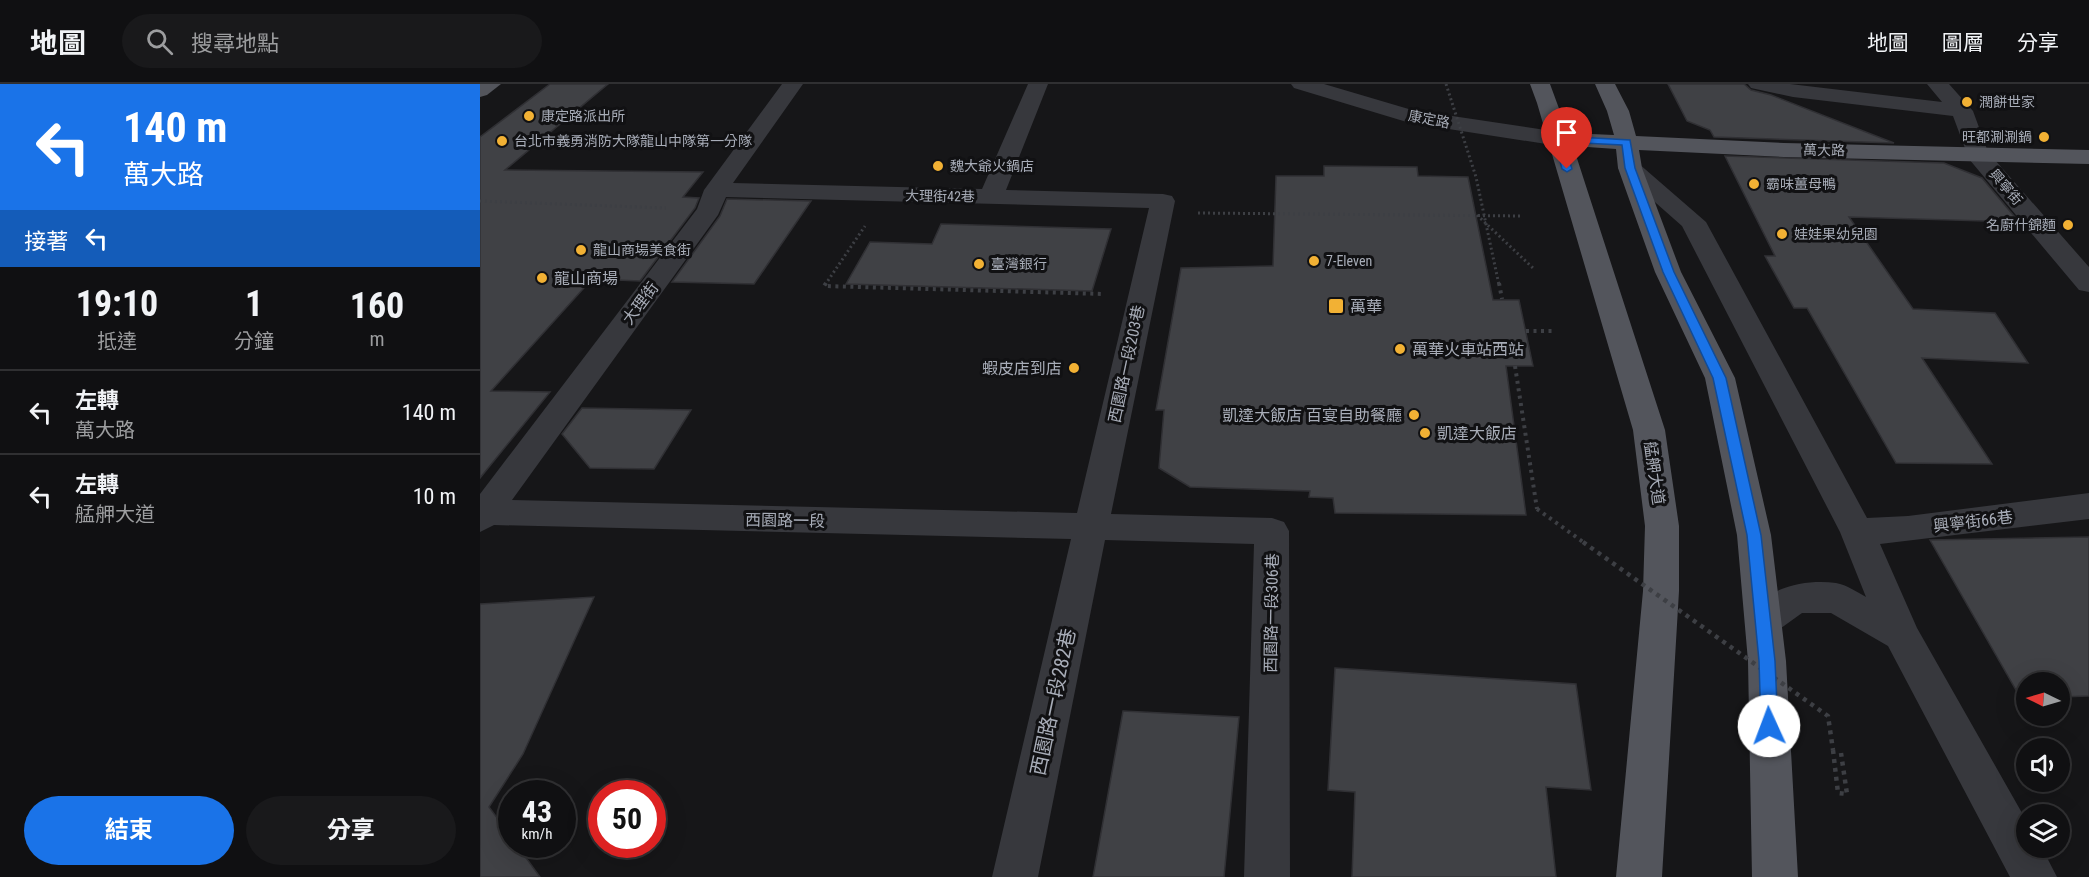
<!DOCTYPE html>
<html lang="zh-TW">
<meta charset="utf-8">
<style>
body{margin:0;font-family:"Roboto Condensed","Noto Sans TC",sans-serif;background:#19191b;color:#f1f3f6;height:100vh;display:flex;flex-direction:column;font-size:22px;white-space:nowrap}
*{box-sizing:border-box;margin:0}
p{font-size:20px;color:#9c9d9f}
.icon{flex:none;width:33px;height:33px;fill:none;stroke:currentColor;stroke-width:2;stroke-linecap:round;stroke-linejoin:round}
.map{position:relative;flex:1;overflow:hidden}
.side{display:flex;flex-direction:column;background:#101012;width:480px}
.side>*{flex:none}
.guide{background:#1a73e8;color:#fff;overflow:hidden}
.needle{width:39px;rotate:275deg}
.tools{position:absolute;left:1536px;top:588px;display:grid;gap:12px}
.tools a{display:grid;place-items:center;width:54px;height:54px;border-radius:50%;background:#101012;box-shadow:0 6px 24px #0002,0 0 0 2px #303032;font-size:30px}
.speed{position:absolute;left:18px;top:696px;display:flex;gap:12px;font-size:30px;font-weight:700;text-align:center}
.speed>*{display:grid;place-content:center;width:78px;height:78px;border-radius:50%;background:#101012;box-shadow:0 6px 24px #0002,0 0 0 2px #303032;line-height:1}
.speed small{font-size:15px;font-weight:400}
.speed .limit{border:9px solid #d22;background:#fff;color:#111}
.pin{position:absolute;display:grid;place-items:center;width:51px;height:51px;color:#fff;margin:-62px -26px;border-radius:50% 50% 50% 0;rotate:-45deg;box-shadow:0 0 6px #0007}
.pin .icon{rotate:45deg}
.me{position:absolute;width:66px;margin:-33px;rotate:358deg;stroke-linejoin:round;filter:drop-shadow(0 0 4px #0008)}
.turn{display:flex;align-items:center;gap:21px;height:126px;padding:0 24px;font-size:27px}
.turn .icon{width:78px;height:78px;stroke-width:2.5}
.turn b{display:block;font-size:42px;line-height:51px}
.then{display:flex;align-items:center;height:57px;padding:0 24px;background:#0003;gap:12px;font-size:22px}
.eta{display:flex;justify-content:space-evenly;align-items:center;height:102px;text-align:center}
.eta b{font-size:36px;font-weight:700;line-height:42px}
.action{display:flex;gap:12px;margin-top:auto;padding:12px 24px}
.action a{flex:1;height:69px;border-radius:36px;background:#1a73e8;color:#fff;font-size:24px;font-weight:700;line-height:69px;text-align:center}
.action a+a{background:#19191b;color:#f1f3f6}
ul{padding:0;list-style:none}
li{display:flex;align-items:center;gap:18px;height:84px;padding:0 24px;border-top:2px solid #303032}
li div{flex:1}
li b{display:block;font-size:22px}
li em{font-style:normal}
header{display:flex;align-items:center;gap:36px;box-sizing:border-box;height:84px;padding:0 30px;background:#101012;border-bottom:2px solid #303032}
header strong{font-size:28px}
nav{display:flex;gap:33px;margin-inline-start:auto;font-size:21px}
.search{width:420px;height:54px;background:#19191b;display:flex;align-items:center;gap:15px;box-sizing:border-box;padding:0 21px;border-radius:33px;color:#9c9d9f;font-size:22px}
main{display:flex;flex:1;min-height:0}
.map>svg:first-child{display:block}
.building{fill:#404145;stroke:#303034;stroke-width:1.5}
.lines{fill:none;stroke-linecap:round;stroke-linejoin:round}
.path-far2{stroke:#3d3f44;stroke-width:3;stroke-dasharray:2 3;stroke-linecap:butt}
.path-far1{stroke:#3d3f44;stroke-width:4;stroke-dasharray:3 4.5;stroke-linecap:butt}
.path{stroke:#3d3f44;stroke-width:4.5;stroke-dasharray:4 5;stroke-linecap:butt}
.minor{fill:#37383d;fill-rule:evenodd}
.major{fill:#53555c;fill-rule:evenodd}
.path-bridge-far2{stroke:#3d3f44;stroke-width:3;stroke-dasharray:2 3;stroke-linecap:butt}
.path-bridge-far1{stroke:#3d3f44;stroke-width:4;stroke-dasharray:3 4.5;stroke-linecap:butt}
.path-bridge{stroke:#3d3f44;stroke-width:4.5;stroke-dasharray:4 5;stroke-linecap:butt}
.route{fill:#1a73e8;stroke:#114b97;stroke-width:1.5}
.poi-dot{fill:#f2b134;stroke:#111113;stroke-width:2}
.labels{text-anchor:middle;stroke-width:6;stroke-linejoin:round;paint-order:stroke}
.far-poi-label{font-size:14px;fill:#a8adb8;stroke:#111113;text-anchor:start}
.far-street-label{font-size:14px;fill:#a8adb8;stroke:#111113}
.poi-label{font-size:16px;fill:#a8adb8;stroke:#111113;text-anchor:start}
.street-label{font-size:16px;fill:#a8adb8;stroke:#111113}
.near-street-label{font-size:20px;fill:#a8adb8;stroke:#111113}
</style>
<header>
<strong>地圖</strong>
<div class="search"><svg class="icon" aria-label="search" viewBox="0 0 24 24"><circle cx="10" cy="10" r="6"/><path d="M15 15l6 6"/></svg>搜尋地點</div>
<nav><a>地圖</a><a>圖層</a><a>分享</a></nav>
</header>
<main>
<section class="side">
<div class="guide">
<div class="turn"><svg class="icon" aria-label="left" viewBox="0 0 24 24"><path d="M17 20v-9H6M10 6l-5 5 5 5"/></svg><div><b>140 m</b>萬大路</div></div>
<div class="then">接著<svg class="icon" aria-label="left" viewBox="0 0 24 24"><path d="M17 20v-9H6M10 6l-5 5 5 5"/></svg></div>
</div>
<div class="eta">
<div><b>19:10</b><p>抵達</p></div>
<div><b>1</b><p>分鐘</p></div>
<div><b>160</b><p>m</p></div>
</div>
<ul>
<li><svg class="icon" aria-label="left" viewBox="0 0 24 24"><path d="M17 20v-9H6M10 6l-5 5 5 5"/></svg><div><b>左轉</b><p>萬大路</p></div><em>140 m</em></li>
<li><svg class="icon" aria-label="left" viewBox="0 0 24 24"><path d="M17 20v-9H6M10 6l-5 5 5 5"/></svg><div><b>左轉</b><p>艋舺大道</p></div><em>10 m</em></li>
</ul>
<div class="action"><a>結束</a><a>分享</a></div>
</section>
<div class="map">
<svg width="1609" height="793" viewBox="0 0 1609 793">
<rect width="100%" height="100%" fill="#161618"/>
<g class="building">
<path d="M70,0H128L25,86L223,88L203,113L219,114L215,124L160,197L112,195L11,307L70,308L0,394V53Z"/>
<path d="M1188,0H1264L1271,6L1291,11L1414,59L1234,53L1230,46L1207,37Z"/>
<path d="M1245,72L1464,79L1502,94L1539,138L1369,133L1433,225L1515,229L1548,279L1442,274L1512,380L1416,379L1327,224H1314L1285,172H1295Z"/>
<path d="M844,82L937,83L938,92L988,93L1013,216H1039L1053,282H1026L1046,431L855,429L853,414L829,413L830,407L710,403L679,384L684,326H676L701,184L793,182L796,92H844Z"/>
<path d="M247,115L331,117L274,200L192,198L240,132Z"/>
<path d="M461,140L631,145L612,207L366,200L390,158L452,160Z"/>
<path d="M102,324L211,326L174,385L110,384L82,350Z"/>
<path d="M1609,453V612L1580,613V598H1546V613H1540L1450,456Z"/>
<path d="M114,513L43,670L9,723L32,754V760H36L60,793H0V520Z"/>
<path d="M855,584L1096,600L1111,706L1066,703L1076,793H872L875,708L848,706Z"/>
<path d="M643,627L759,633L744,793H613Z"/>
</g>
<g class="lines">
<g class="path-far2">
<path d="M0,117L186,124"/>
<path d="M718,129L1042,132"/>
<path d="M997,131L1054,185"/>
<path d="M345,201L385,142"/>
</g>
<g class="path-far1">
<path d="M346,199L344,202L624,210"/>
<path d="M1046,247H1072"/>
<path d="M1035,282L1057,425"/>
</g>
<path class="path" d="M1353,666L1358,709L1367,710L1361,669"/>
<g class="minor">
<path d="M302,0H323L253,99L502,105L548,0H568L526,106L683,110L692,112L695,117L631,430L792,434L804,438L809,447L810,793H764L774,460L625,456L558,793H512L591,455L14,441L0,448V410L217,125L224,106ZM246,113L669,124L597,429L32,416L238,131Z"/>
<path d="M811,0H844L932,26L1079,48L1087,50L1090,55L1087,60L1079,62L930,39L814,4Z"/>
<path d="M1268,0H1310L1462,18L1447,0H1469L1493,27L1508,68L1609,183V208L1599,206L1489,75L1473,32L1313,13L1271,4Z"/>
<path d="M1150,77L1158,79L1226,138L1387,434L1428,432L1609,409V435L1400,460L1437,544L1546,736V764H1562L1577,793H1530L1408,562L1351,529H1322L1297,547L1284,551L1271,547L1265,536C1282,504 1323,495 1356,499C1367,501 1377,508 1386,513L1360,448L1202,142L1142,89L1138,84L1142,79Z"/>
</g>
<g class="major">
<path d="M0,0H21L7,11L0,13Z"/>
<path d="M1050,0H1070L1088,49L1134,51L1127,27L1115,0H1135L1149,27L1156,52L1304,59L1609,66V80L1304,73L1159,66L1162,84L1201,188L1255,294L1291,451L1306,577L1318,793H1272L1268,577L1257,451L1225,294L1175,188L1138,84L1136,65L1093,62L1185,346L1199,442V507L1182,793H1136L1163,507L1165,442L1153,346L1057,19Z"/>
</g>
<path class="path-bridge-far2" d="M966,0L996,93L1019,201"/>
<g class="path-bridge-far1">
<path d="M1019,199L1022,215"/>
<path d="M1057,425L1106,460"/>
</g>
<path class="path-bridge" d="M1103,458L1348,632L1353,666"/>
</g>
<path class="route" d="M1079,52L1150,56L1155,84L1194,188L1246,294L1281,451L1295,577L1298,642L1295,647L1289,649L1283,647L1281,642L1279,577L1267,451L1233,294L1183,188L1145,84L1142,61L1084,58L1092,85L1087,88L1082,85L1074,55Z"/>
<g class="poi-dot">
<circle cx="1487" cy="18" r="6"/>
<circle cx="49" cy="32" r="6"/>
<circle cx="1564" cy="53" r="6"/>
<circle cx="22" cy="57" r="6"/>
<circle cx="458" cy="82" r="6"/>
<circle cx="1274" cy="100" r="6"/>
<circle cx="1588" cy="141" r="6"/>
<circle cx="1302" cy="150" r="6"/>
<circle cx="101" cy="166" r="6"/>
<circle cx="834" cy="177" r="6"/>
<circle cx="499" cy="180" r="6"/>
<circle cx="62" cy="194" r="6"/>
<rect x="848" y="214" width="16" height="16" rx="3"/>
<circle cx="920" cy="265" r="6"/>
<circle cx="594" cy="284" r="6"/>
<circle cx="934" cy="331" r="6"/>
<circle cx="945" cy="349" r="6"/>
</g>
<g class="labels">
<g class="far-poi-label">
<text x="1499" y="23">潤餅世家</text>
<text x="61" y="37">康定路派出所</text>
<text x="1552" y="58" text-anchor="end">旺都涮涮鍋</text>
<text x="34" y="62">台北市義勇消防大隊龍山中隊第一分隊</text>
<text x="470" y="87">魏大爺火鍋店</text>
<text x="1286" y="105">霸味薑母鴨</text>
<text x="1576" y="146" text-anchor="end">名廚什錦麵</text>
<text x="1314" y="155">娃娃果幼兒園</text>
<text x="113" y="171">龍山商場美食街</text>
<text x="846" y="182">7-Eleven</text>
<text x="511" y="185">臺灣銀行</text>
</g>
<g class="far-street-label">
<text transform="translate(949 35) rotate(11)" y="5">康定路</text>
<text transform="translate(1344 66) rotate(1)" y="5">萬大路</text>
<text transform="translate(1526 103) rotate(49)" y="5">興寧街</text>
<text transform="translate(460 112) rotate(1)" y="5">大理街42巷</text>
</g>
<g class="poi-label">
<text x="74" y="200">龍山商場</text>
<text x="870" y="228">萬華</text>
<text x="932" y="271">萬華火車站西站</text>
<text x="582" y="290" text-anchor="end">蝦皮店到店</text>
<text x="922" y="337" text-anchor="end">凱達大飯店 百宴自助餐廳</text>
<text x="957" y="355">凱達大飯店</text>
</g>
<g class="street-label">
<text transform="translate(160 219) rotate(-53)" y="6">大理街</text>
<text transform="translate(646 280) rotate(-78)" y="6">西園路一段203巷</text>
<text transform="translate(1175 389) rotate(82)" y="6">艋舺大道</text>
<text transform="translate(305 436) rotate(1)" y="6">西園路一段</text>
<text transform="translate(1493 437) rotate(-7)" y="6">興寧街66巷</text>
<text transform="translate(791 529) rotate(-89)" y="6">西園路一段306巷</text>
</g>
<g class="near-street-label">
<text transform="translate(573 618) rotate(-78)" y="7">西園路一段282巷</text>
</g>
</g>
</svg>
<div class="tools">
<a><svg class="needle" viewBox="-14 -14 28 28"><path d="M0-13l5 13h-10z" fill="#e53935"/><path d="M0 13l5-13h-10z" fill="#9c9d9f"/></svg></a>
<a><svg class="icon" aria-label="sound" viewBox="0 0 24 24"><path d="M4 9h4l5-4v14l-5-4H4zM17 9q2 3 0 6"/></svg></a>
<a><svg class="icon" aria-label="layers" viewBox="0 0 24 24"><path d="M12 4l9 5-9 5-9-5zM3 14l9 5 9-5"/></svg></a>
</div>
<div class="speed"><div>43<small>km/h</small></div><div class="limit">50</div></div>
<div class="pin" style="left:1087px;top:85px;background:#d93025"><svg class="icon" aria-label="arrive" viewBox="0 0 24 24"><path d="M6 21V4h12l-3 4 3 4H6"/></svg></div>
<svg class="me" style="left:1289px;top:642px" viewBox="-20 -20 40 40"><circle r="19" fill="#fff"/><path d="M0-13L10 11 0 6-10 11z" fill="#1a73e8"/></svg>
</div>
</main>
